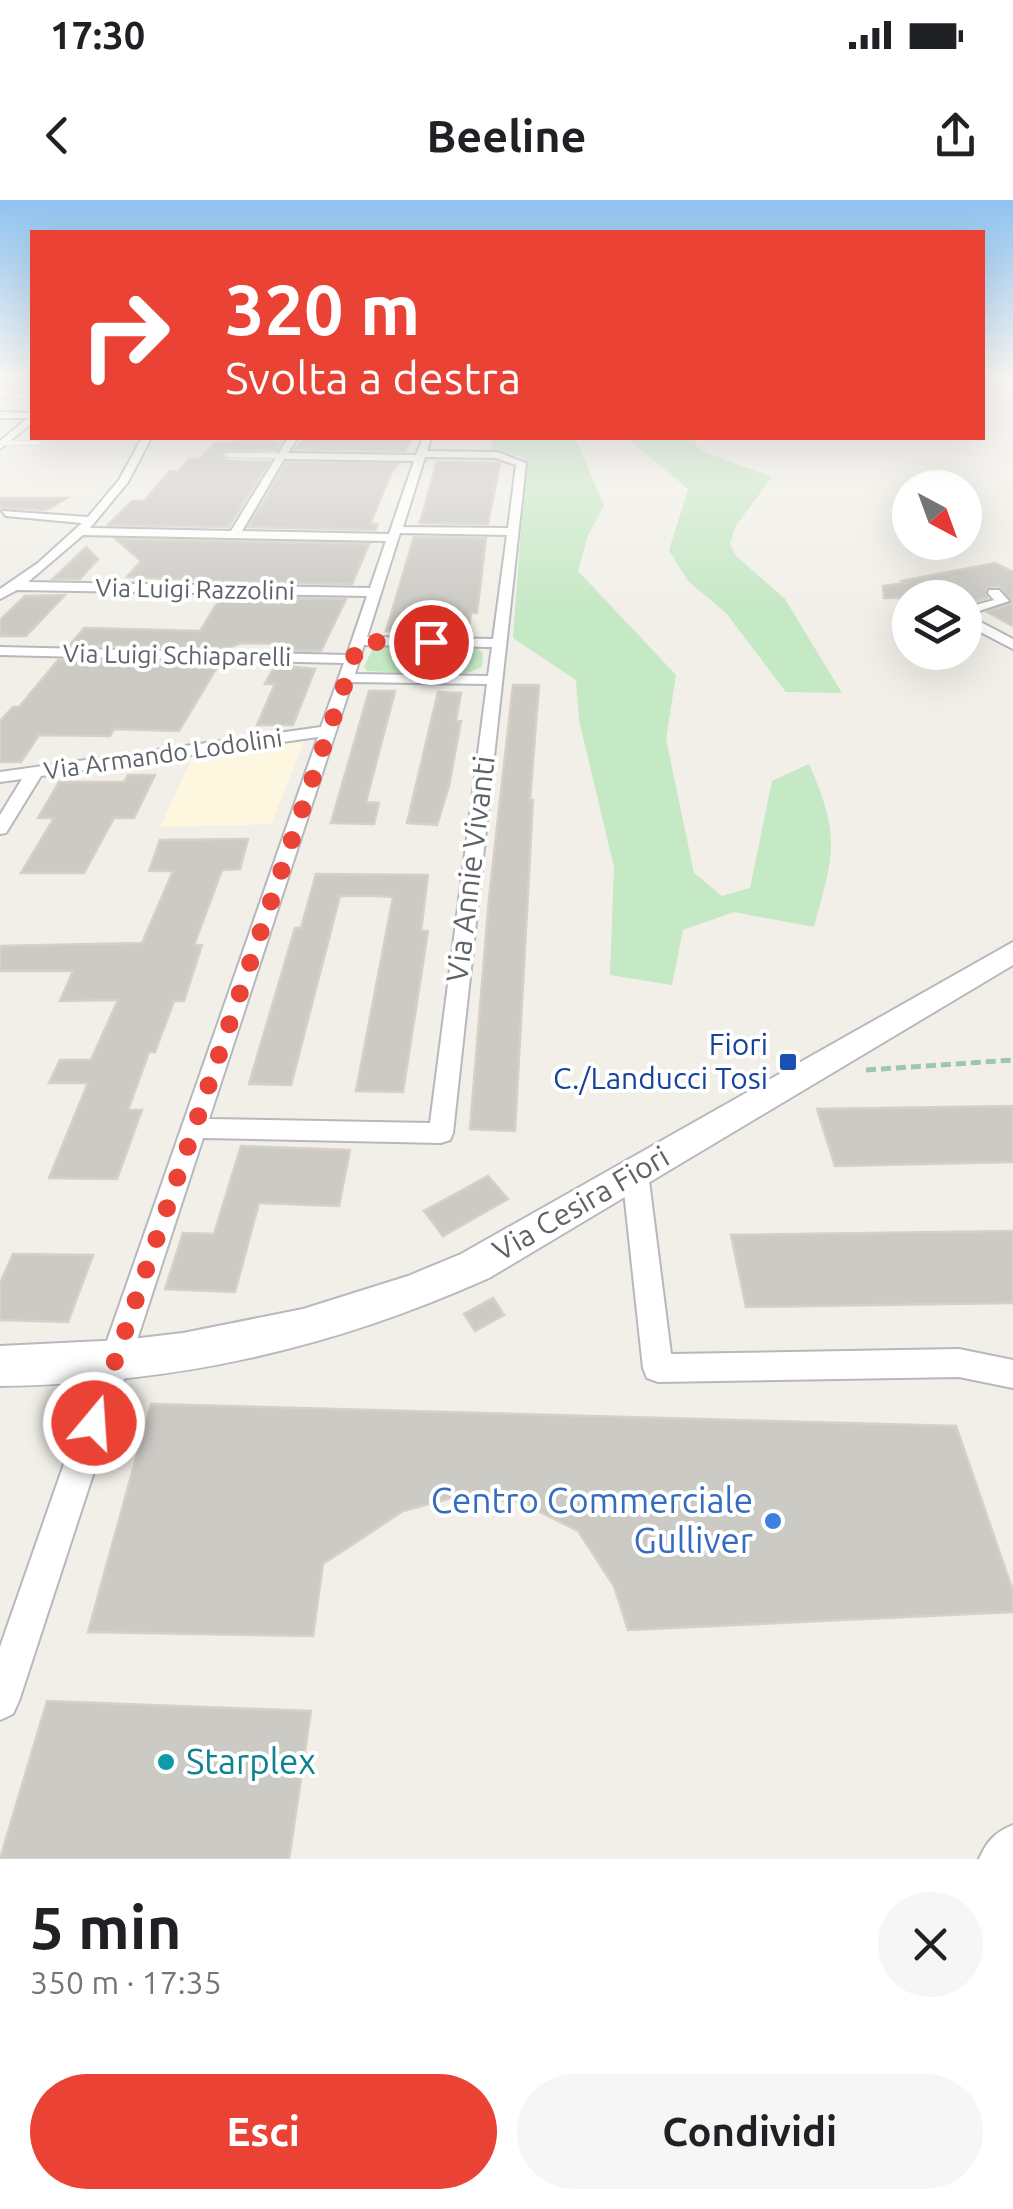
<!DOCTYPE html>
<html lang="it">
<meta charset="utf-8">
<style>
body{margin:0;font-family:Ubuntu,sans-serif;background:#f6f6f6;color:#202124;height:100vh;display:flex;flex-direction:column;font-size:38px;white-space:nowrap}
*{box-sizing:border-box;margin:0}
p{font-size:32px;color:#757577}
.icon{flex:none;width:55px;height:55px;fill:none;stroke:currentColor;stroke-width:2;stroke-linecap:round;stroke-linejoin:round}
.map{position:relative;height:1659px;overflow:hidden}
.panel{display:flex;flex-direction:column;background:#fff;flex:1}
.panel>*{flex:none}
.top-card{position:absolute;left:30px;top:30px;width:955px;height:210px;border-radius:0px;box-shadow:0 10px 40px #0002;background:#ea4335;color:#fff;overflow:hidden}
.needle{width:65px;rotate:139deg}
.buttons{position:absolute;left:892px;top:270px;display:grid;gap:20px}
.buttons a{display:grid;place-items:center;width:90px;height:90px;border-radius:50%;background:#fff;box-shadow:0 10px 40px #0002;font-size:50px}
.pin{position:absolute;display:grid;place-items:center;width:85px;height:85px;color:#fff;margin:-42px;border:5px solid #fff;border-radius:50%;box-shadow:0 2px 10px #0007}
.me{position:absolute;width:110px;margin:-55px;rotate:18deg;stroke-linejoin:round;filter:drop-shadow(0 0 8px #0008)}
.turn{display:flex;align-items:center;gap:35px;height:210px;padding:0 30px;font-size:45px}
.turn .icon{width:130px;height:130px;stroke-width:2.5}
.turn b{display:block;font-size:70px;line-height:85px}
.round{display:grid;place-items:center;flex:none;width:105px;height:105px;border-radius:52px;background:#f6f6f6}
.summary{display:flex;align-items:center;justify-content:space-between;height:170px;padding:0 30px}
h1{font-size:60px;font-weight:700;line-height:75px}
.primary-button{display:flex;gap:20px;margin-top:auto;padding:20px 30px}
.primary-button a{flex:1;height:115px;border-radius:60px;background:#ea4335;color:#fff;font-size:40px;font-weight:700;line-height:115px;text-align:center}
.primary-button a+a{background:#f6f6f6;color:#202124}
.status{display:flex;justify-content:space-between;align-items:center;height:70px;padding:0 50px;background:#fff;direction:ltr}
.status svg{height:28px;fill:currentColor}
header{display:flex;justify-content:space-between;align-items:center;height:130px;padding:0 30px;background:#fff;font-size:45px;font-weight:700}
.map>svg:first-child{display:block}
.commercial{fill:#fef7e0}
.green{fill:#c5e8c5}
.building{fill:#cccac5;stroke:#d6d1c6;stroke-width:2.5}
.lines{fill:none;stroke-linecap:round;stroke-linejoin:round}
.lane-casing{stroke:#b5b8bc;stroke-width:6}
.street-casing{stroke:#b5b8bc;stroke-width:4}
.secondary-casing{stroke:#b6babf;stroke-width:4}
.path{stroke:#9cc7a9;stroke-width:5;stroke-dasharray:10 5;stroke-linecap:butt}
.lane{stroke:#fff;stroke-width:5}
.street{fill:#fff;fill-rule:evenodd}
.secondary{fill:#fff;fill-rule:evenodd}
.route{stroke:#ea4335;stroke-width:18;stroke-dasharray:0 32.4}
.transit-dot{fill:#1a4fb4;stroke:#fff;stroke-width:4}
.shop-dot{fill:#3f7fe0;stroke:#fff;stroke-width:4}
.culture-dot{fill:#0f9aa8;stroke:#fff;stroke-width:4}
.labels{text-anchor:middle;stroke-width:8;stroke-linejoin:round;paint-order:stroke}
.far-street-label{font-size:25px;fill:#5f6368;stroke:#fff}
.street-label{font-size:30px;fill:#5f6368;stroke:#fff}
.transit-label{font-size:30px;fill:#164399;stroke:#fff;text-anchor:end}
.near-shop-label{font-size:35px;fill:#366cbe;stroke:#fff;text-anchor:end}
.near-culture-label{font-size:35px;fill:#0d838f;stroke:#fff;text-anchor:start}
</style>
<div class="status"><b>17:30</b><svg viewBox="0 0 49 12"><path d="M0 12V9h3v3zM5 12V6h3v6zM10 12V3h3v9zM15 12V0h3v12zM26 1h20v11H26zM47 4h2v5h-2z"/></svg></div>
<header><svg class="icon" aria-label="back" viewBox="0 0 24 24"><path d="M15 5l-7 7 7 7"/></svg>Beeline<svg class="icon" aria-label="share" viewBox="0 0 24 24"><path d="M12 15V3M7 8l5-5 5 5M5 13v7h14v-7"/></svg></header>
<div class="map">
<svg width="1013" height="1659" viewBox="0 0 1013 1659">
<rect width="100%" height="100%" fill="#f1efe8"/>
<path class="commercial" d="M304,541L271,624L160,627L194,554Z"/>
<g class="green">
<path d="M492,238L576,239L604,306L588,335L578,371L676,475L666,539L694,673L722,696L750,688L772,581L809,564C841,637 834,653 814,727L734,712L683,730L672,785L610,775L614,667L579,520L576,480L513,438L526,262L523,257L493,250Z"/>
<path d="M627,238H695L696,245L706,253L772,277L735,327L730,344L735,355L785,399L842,493L786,492L726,413L688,381L669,350L688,289Z"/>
<path d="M389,444L476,448L483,453L482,467L461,476L367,471L364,467L372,450Z"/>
</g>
<g class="building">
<path d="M305,238H412L405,251L295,249Z"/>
<path d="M251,241L281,242L276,250L224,251L223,257L228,261L269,262L229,327L108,325L132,301H144L170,271L178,272L189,259H200L215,243Z"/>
<path d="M437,262L500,263L488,324L420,323Z"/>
<path d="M286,263L398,264L392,271L370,324H378L375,330L248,327Z"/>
<path d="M0,298H67L46,310L0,308Z"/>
<path d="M414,337L486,338L477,413H471L468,433L386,431Z"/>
<path d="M116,339L369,344L352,384L231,382L127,377L141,361Z"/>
<path d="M86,347L98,359L80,379H53Z"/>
<path d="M995,363L1013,372V426L987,412L1012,403L999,386L987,387V398L969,403L965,398H884L883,386L905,383L902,381Z"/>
<path d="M65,395L26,436H0V420L25,396Z"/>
<path d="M221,397L346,399L321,451L284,450L287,444L241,443L228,448L70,445L84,428L200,431Z"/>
<path d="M58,460L219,464L179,531L114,529L110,536L39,535L21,562H0V521L13,507H19Z"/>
<path d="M275,465L315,469L293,525H257L275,484H265Z"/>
<path d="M513,485H539L530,600H533L515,931L470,929L489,698Z"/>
<path d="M369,491H395L366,602L379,603L374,624L331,623Z"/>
<path d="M438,492L461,493L456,521H461L449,586L437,625L407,623Z"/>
<path d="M128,575H155L134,618H114L84,673H21L54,618H38L59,582H124Z"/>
<path d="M248,639L240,669L222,670L194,745H202L184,801H174L155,852H149L128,910H142L117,979L49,978L88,883H49L60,860H91L118,800L60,801L73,771H0V746L142,743L173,671H149L160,640Z"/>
<path d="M316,674L428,675L421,731H428L403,892L356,891L393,697L379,696H340L291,885L249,884L295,728H301Z"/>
<path d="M1013,906V962L835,966L817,909Z"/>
<path d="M241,946L350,950L339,1006L259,1003L235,1092L165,1089L183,1033L214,1034Z"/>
<path d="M488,976L508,999L443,1036L424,1011Z"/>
<path d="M1013,1031V1103L746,1107L731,1035Z"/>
<path d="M13,1054L93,1055L68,1122L0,1120V1083Z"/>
<path d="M493,1098L504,1115L475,1131L464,1114Z"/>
<path d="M151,1204L956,1226L1013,1391V1412L628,1430L614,1386L578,1331L522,1303L462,1295L403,1311L323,1364L313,1436L88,1432Z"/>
<path d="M47,1501L311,1511L289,1659H0Z"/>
</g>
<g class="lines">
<g class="lane-casing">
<g id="lane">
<path d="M0,194L30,196"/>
<path d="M3,243H40"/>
<path d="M229,255L281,256"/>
</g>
</g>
<g class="street-casing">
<g id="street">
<path d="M0,212L32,213V223L0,249V241L28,218H0Z"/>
<path d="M142,238H151L128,282L90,328L231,331L288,238H297L288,253L416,255L423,238H431L427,251L497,252L526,263L453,933L450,940L441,943L203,938L19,1501L13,1514L0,1520V1447L318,537L41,576L6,633L0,634V615L22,579L0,582V572L321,527L344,463L0,455V447L347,455L367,396L17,390L0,399V389L38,363L82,323L6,316L2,311L88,317L119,280ZM425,257L496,258L516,265L508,328L403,327ZM284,259L414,261L389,334L242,331ZM400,333L507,335L493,439L367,437ZM83,335L386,341L370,388L28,382ZM364,445L492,447L488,476L355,474ZM352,482L487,484L430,923L209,919Z"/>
<path d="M989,390H999L1009,401L967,415L1013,439V449L965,424V408L994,400L988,393Z"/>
<path d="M635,963L644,966L648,973L671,1154L959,1149L1013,1160V1188L959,1177L658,1182L647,1178L643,1168L622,973L626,966Z"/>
<path d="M1013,1625V1659H979C987,1641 995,1632 1013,1625Z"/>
</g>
</g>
<g class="secondary-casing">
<path id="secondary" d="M1013,742V765L489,1078C328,1150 177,1183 0,1186V1146L123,1140L183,1133L303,1109L408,1076L461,1054Z"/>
</g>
<path class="path" d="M866,870L1013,860"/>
<use href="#lane" class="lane"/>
<use href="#street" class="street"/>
<use href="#secondary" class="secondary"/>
</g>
<linearGradient id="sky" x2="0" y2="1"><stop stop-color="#8fc3f1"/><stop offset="0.43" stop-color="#f9f8f5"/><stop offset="1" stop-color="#f9f8f5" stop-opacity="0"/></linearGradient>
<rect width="1013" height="410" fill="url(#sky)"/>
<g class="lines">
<path class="route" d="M94,1223L359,442H431"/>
</g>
<rect class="transit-dot" x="778" y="852" width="20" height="20" rx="5"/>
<circle class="shop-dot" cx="773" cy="1321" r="10"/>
<circle class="culture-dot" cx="166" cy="1562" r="10"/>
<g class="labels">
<g class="far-street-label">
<text transform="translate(195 389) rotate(1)" y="9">Via Luigi Razzolini</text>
<text transform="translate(177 455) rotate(1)" y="9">Via Luigi Schiaparelli</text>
<text transform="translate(163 554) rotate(-8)" y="9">Via Armando Lodolini</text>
</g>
<g class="street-label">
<text transform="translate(471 669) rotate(-83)" y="10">Via Annie Vivanti</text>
<text transform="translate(581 1004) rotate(-30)" y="10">Via Cesira Fiori</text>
</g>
<g class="transit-label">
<text x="768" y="855">Fiori<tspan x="768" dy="34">C./Landucci Tosi</tspan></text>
</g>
<g class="near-shop-label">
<text x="753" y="1313">Centro Commerciale<tspan x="753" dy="40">Gulliver</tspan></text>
</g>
<g class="near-culture-label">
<text x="186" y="1574">Starplex</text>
</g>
</g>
</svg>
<div class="buttons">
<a><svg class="needle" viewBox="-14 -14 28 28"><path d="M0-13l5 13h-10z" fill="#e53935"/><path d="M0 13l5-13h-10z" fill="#757577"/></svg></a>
<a><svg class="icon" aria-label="layers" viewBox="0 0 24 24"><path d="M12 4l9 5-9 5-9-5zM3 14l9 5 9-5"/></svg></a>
</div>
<div class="pin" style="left:431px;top:442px;background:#d93025"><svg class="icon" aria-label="arrive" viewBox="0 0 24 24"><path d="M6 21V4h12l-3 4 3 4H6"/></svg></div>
<svg class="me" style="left:94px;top:1223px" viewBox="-20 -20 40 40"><circle r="17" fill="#ea4335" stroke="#fff" stroke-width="3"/><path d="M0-11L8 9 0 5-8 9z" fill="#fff"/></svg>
<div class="top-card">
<div class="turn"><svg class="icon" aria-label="right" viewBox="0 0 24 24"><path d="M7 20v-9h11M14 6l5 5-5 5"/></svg><div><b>320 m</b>Svolta a destra</div></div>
</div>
</div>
<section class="panel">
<div class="summary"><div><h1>5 min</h1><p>350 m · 17:35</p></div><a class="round"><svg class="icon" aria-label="close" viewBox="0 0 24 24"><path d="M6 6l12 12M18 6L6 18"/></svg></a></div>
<div class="primary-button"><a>Esci</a><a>Condividi</a></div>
</section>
